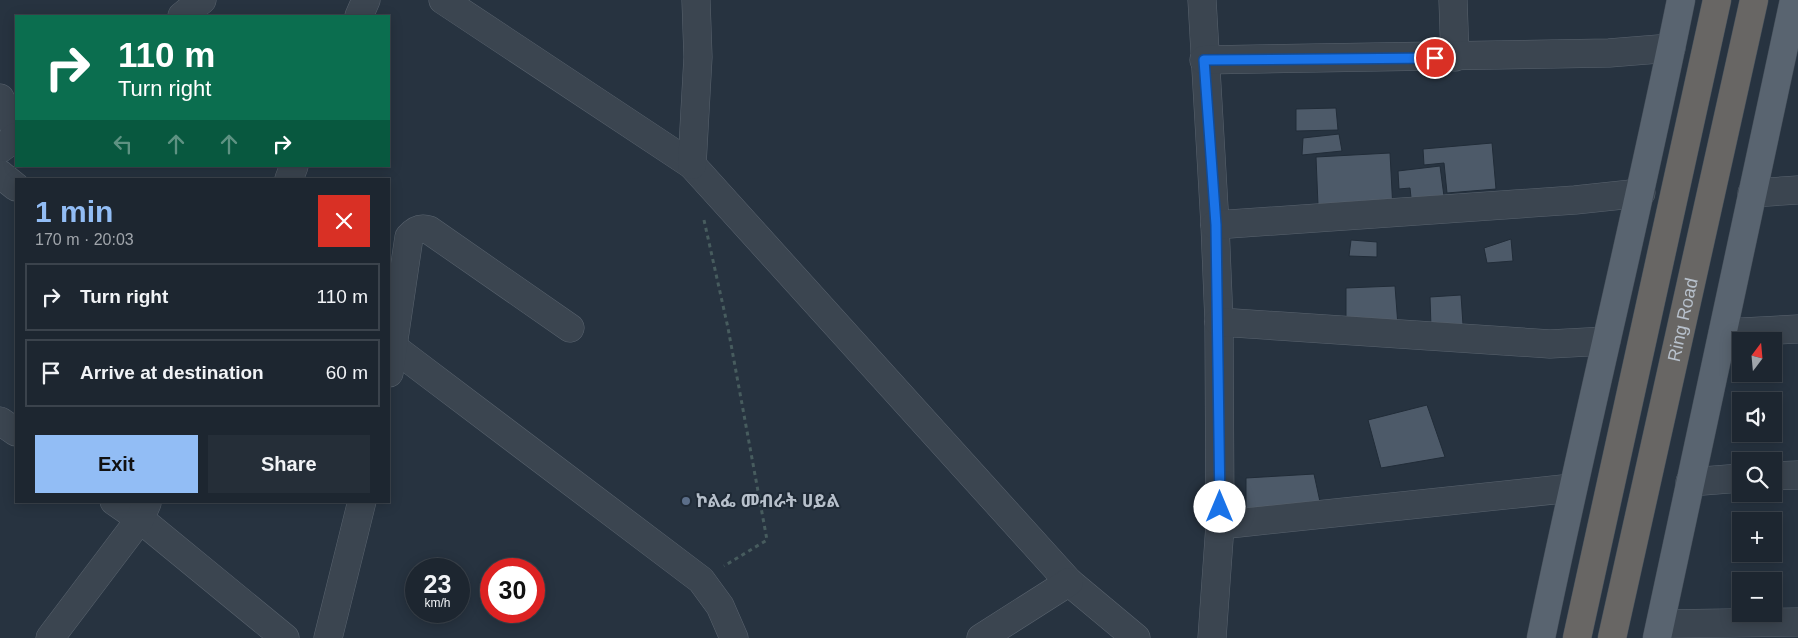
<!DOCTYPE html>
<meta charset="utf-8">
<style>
body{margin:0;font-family:Helvetica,"Noto Sans Ethiopic",sans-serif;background:#252e38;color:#f1f3f6;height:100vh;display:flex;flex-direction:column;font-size:19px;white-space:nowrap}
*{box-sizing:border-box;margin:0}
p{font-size:16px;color:#a0a5ab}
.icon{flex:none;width:28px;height:28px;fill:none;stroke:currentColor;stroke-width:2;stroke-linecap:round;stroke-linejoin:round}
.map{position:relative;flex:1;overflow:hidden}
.side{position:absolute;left:15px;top:178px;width:375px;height:325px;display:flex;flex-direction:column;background:#1d2630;border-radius:0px;box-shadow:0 2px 12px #0003,0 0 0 1px #3b434c}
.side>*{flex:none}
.top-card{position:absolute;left:15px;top:15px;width:375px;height:152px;border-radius:0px;box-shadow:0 2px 12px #0003,0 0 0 1px #3b434c;background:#0b6e4f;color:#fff;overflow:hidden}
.needle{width:32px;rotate:16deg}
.fabs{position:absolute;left:1732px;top:332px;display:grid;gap:10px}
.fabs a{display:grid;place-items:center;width:50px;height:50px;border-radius:0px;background:#1d2630;box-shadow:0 2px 12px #0003,0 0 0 1px #3b434c;font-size:25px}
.speed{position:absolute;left:405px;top:558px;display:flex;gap:10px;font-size:25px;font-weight:700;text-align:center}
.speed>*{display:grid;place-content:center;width:65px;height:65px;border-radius:50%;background:#1d2630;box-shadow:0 2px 12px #0003,0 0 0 1px #3b434c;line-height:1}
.speed small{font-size:12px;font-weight:400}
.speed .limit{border:8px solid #d22;background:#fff;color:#111}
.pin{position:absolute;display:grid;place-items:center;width:42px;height:42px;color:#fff;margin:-21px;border:2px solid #fff;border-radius:50%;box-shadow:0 1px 5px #0007}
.me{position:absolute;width:55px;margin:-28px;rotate:0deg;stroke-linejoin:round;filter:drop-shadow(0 0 4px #0008)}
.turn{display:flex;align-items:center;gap:18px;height:105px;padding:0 20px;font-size:22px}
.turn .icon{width:65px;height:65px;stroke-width:2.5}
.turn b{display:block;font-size:35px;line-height:42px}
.lanes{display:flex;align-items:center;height:48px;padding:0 20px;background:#0003;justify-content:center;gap:25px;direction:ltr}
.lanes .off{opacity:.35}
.round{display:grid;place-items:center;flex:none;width:52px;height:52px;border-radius:0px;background:#252e38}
.summary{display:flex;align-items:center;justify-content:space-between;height:85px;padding:0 20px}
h1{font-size:30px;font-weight:700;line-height:38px;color:#92bdf5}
.primary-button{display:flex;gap:10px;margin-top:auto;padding:10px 20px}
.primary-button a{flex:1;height:58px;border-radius:0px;background:#92bdf5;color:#111;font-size:20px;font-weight:700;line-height:58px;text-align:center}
.primary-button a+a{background:#252e38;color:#f1f3f6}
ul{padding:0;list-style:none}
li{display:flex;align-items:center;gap:15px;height:68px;margin:0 10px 8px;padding:0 10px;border:2px solid #3b434c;border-radius:0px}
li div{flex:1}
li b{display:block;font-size:19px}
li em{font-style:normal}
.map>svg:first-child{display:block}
.building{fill:#4d5a69;stroke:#212c38}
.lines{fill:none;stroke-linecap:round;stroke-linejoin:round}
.minor-casing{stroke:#59636e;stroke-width:29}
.primary-casing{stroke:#444e59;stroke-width:29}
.trunk-casing{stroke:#45505b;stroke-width:29}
.path{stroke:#475c5e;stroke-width:3;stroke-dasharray:4 4;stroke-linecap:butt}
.minor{stroke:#3b4550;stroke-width:28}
.primary{stroke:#596470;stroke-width:28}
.trunk{stroke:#686664;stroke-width:28}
.route-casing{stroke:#114b97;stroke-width:12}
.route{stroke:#1a73e8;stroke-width:9}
.service-dot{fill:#5c6f8a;stroke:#1f2a36;stroke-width:2}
.labels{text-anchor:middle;stroke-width:4;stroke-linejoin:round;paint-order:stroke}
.street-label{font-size:18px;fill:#b7c0cb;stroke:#1f2a36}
.poi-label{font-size:18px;font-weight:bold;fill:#b7c0cb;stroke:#1f2a36;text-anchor:start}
</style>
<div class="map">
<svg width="1798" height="638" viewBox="0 0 1798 638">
<rect width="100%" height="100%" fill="#273340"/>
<g class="building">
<path d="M1336,108L1338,130L1296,131V109Z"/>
<path d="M1339,134L1342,151L1302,155L1303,138Z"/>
<path d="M1492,143L1496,189L1447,193L1444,163L1424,165L1423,149Z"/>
<path d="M1390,153L1393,210L1318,205L1316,157Z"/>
<path d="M1440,166L1445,204L1412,207L1410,188L1399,189L1398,171Z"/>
<path d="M1511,239L1513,261L1487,263L1484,248Z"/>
<path d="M1351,240L1377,242V257L1349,256Z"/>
<path d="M1395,286L1398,326L1346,325V288Z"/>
<path d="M1461,295L1463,325L1431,327L1430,297Z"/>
<path d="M1427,405L1445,457L1381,468L1368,420Z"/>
<path d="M1314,474L1322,511L1246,512V478Z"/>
</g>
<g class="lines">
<g class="minor-casing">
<g id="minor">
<path d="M443,0L692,165L1069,582L1136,638"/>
<path d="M1202,0L1215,225L1219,322L1220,525L1212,638"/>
<path d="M1453,0L1455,57"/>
<path d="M182,16L202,0"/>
<path d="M359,16L366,0"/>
<path d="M1204,60L1609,53L1671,48"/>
<path d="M0,98L16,130"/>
<path d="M0,149L16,137"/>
<path d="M692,165L698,57L696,0"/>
<path d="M0,174L16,187"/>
<path d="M289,179L294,166"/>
<path d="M1752,193L1798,190"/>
<path d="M1215,225L1575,200L1641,193"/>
<path d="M1219,322L1550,344L1606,341"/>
<path d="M1723,333L1798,329"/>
<path d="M389,344L701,580L720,606L734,638"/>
<path d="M389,373L409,237C415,230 420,227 429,230L570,328"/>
<path d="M0,421L16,432"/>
<path d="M1774,476L1798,475"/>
<path d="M1690,482L1741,478"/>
<path d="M114,501L140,519L285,638"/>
<path d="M1220,525L1572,488"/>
<path d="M1661,624L1798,622"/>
<path d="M50,638L140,519L147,503"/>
<path d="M328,638L362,501"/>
<path d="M981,638L1069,582"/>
</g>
</g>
<g class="primary-casing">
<g id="primary">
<path d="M1541,638C1585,425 1638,213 1681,0"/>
<path d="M1657,638L1794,0"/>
</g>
</g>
<g class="trunk-casing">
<g id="trunk">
<path d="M1577,638L1717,0"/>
<path id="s1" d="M1612,638L1754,0"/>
</g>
</g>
<path class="path" d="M704,220L728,328L767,540L724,566"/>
<use href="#minor" class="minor"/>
<use href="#primary" class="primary"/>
<use href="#trunk" class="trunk"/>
</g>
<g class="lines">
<g class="route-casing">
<path id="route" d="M1220,507L1216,225L1204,60L1435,58"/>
</g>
<use href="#route" class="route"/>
</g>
<circle class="service-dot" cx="686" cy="501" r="5"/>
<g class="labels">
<g class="street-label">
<text dy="6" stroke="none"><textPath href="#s1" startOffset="326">Ring Road</textPath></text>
</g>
<g class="poi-label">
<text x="696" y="507">ኮልፌ መብራት ሀይል</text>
</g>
</g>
</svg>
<div class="fabs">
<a><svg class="needle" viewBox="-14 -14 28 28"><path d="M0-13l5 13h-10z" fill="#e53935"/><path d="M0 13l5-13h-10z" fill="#a0a5ab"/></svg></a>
<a><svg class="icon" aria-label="sound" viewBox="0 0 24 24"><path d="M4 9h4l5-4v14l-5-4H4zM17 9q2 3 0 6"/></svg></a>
<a><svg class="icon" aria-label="search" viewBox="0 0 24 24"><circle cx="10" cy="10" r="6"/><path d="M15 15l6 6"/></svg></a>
<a>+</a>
<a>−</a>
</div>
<div class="speed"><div>23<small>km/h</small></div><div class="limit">30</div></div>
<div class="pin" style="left:1435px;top:58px;background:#d93025"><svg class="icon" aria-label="arrive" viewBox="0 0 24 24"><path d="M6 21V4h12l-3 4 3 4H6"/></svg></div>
<svg class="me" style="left:1220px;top:507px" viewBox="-20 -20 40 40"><circle r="19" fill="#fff"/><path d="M0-13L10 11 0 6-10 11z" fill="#1a73e8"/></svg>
<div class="top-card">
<div class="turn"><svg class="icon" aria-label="right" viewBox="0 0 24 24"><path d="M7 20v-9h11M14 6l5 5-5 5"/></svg><div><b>110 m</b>Turn right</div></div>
<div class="lanes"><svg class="icon off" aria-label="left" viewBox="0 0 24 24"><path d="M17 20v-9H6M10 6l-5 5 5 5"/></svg><svg class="icon off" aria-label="ahead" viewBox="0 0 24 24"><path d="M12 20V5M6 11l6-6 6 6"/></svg><svg class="icon off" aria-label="ahead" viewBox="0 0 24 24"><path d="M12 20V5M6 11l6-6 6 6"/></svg><svg class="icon" aria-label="right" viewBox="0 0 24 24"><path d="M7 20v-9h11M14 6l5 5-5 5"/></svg></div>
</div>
<section class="side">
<div class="summary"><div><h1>1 min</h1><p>170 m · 20:03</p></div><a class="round" style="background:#d93025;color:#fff"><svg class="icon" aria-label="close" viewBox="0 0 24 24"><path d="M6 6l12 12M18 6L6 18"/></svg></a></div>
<ul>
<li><svg class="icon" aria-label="right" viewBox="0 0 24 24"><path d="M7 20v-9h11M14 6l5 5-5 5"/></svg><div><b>Turn right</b></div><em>110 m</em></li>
<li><svg class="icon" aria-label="arrive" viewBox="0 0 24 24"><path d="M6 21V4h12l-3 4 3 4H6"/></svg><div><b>Arrive at destination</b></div><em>60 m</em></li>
</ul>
<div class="primary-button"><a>Exit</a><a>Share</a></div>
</section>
</div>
